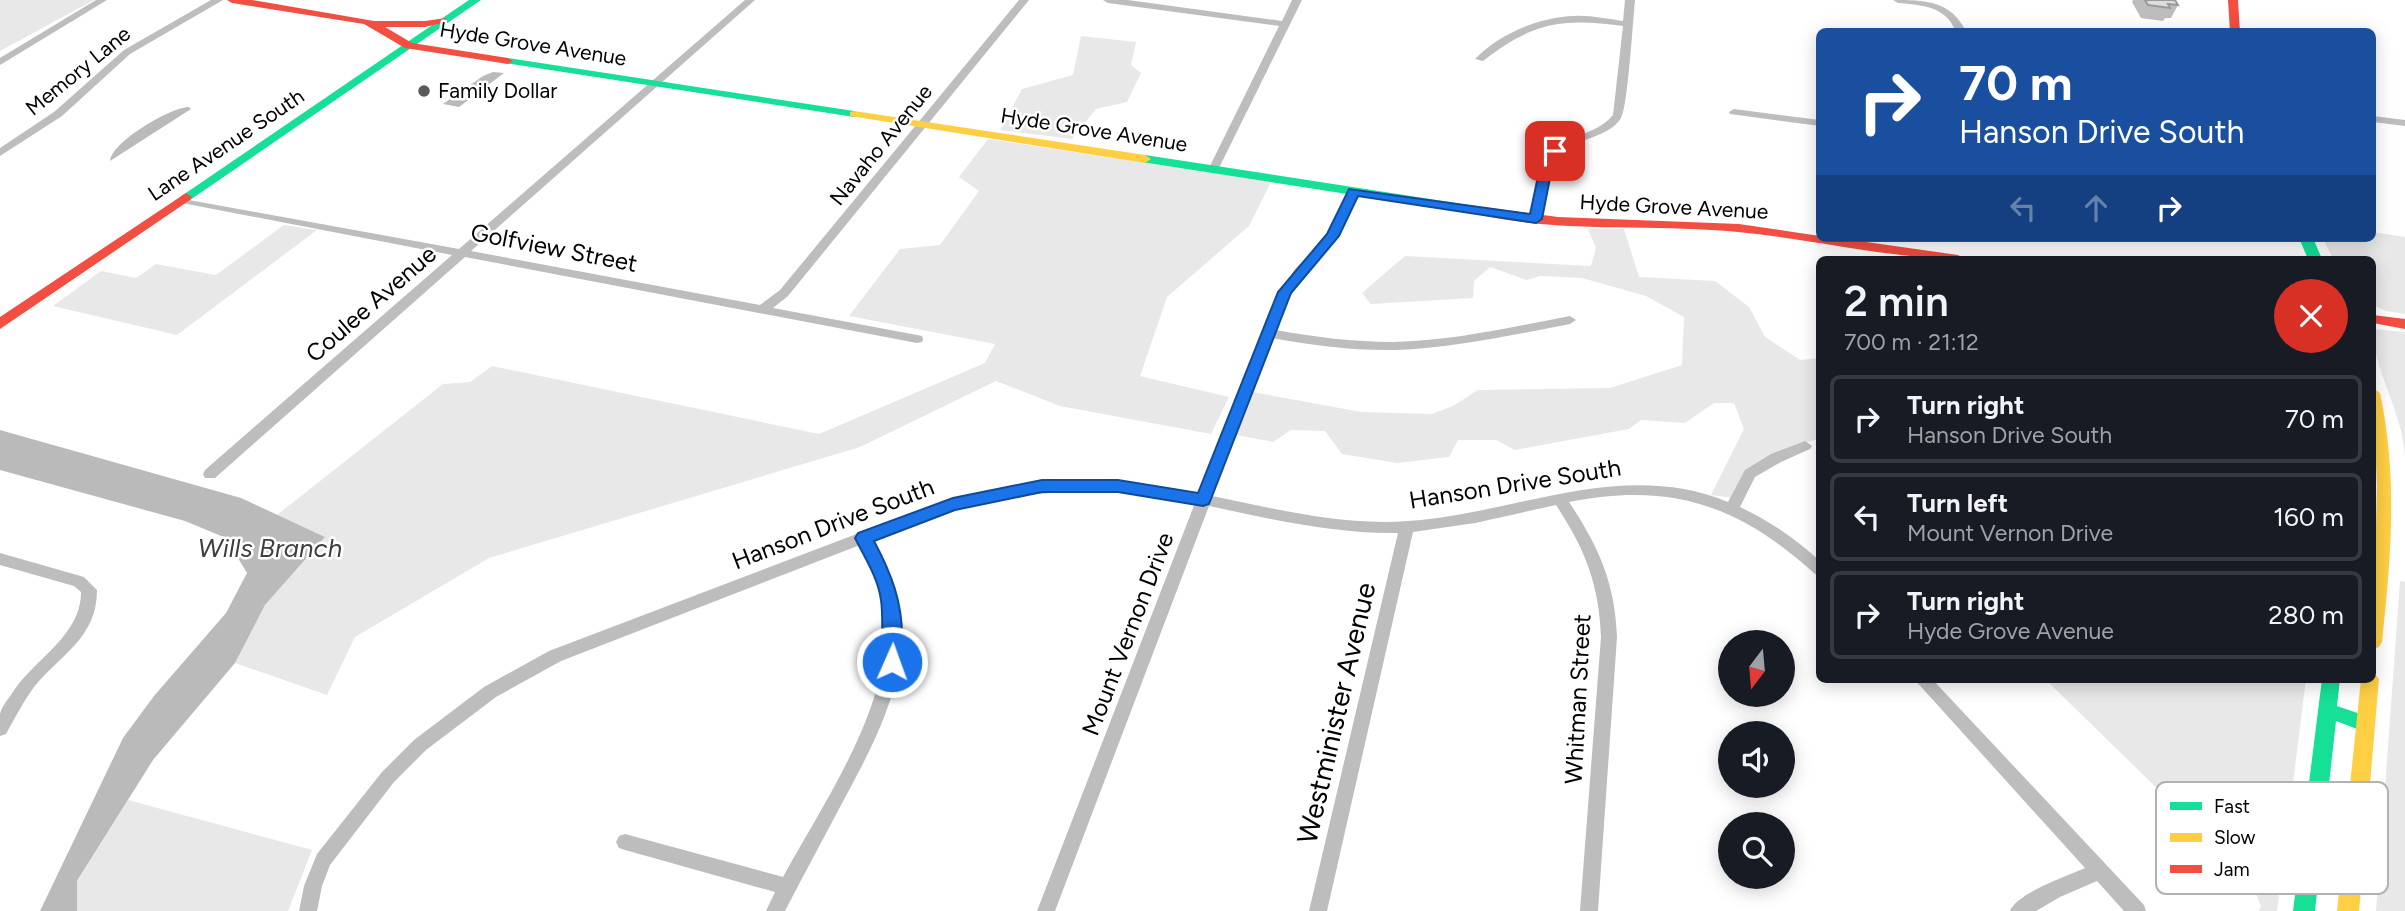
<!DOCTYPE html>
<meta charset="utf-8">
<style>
body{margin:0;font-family:Figtree,sans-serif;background:#242831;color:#f1f3f6;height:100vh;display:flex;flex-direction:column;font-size:26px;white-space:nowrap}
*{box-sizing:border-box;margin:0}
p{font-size:23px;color:#9ea1a6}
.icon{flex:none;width:38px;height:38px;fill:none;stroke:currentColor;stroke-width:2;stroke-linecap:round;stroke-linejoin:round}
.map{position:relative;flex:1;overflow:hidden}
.drawer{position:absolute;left:1816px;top:256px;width:560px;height:427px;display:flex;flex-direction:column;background:#171b24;border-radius:10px;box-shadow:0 4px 18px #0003}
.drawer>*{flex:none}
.guide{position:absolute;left:1816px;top:28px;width:560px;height:214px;border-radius:10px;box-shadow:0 4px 18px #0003;background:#1a4fa0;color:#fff;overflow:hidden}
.needle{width:46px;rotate:196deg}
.controls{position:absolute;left:1718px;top:630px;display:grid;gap:14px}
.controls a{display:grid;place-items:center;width:77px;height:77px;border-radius:50%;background:#171b24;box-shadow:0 4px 18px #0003;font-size:35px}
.pin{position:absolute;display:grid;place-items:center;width:60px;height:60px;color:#fff;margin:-30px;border-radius:14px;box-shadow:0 4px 10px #0006}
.me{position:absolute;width:77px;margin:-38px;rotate:2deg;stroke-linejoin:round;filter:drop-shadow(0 0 5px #0008)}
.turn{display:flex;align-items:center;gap:24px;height:147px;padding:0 28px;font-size:32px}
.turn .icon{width:91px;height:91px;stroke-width:2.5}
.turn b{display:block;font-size:49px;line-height:60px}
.lanes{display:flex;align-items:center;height:66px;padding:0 28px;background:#0003;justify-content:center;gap:35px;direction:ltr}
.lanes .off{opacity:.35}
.round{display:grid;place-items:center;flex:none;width:74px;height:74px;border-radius:37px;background:#242831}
.head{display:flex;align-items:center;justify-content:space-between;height:119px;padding:0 28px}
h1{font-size:42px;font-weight:600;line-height:52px}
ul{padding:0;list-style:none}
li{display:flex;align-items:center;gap:21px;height:88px;margin:0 14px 10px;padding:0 14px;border:4px solid #363941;border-radius:10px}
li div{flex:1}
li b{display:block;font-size:26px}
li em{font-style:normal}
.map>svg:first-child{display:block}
.green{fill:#e8e8e8}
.water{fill:#bababa}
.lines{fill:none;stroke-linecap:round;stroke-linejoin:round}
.street{fill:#bdbdbd;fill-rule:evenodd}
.fast{fill:#16e098;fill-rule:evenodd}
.slow{fill:#ffcf43;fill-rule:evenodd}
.jam{fill:#f24e42;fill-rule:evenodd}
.wall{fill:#bdbdbd}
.building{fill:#dcdcdc;stroke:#9a9a9a;stroke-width:2}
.route{fill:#1a73e8;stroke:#114b97;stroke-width:2}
.poi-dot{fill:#595959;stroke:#fff;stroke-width:2.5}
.labels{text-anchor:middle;stroke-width:5;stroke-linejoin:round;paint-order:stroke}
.far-street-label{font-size:21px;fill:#000;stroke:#fff}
.far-poi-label{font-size:21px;fill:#000;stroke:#fff;text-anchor:start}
.street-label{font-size:24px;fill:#000;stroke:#fff}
.water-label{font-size:26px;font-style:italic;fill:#3e3e3e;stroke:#fff}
.near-street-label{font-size:28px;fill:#000;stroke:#fff}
.key{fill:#fff;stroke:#b2b2b2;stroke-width:2}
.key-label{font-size:19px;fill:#000}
</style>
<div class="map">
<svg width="2405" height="911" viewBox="0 0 2405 911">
<rect width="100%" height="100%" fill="#fff"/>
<g class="green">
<path d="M0,0H94L0,51Z"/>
<path d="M1081,36L1136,42L1131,65L1141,73L1127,102L1096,109L1072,139L1000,130L1022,89L1073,75Z"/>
<path d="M988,139L1271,182L1249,226L1167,297L1140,376L1229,397L1211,434L1060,406L996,381L860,447L489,558L355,637L327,695L235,663L265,605L325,537L277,515L443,384L470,382L492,366L819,434L985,363L995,344L849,316L900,249L940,245L979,191L959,177Z"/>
<path d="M284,225L317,230L177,335L53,306L101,271L136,278L156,264L216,275Z"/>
<path d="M1588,229H1624L1639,277L1715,281L1749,307L1765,337L1800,360L1820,358V438L1769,456L1734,498L1711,495L1744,429L1734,403H1714L1685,423L1641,420L1629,429L1515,450L1496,440H1458L1449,457L1397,463L1342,454L1325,431L1291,430L1273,442L1237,435L1253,392L1361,412L1432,414L1453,406L1478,390L1610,388L1682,365L1684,317L1646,296L1582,278L1540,276L1527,280L1490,267L1474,281L1473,298L1371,304L1362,293L1405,256L1591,266L1596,248Z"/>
<path d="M2373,232L2405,237V314L2386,311L2373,305V259H2333L2323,238H2373Z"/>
<path d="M2373,329L2405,332V457C2403,412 2373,371 2373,329Z"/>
<path d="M2400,581L2405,582V911H2376Z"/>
<path d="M2045,679H2306L2277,911H2259L2261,906L2250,879Z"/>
<path d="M128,800L312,850L288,911H77V882Z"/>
</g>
<g class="water">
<path d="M493,72L504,73L459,107L443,104L483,76Z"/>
<path d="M189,107L191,109L110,161C111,142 171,107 189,107Z"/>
<path d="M0,430L241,498L325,537L265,605L235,663L153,760L77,881V911H40L123,738L154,696L226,613L247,573L226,538L185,521L0,470Z"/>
</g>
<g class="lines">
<g class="street">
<path d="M96,0H107L0,65V58Z"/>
<path d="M211,0H223L130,54L62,116L0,156V148L54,112L124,50Z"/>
<path d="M745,0H755L471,251L760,305L780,290L1019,0H1029L788,296L773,308L917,335L922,336L923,339L922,342L917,343L465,257L215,478H205L203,474L205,470L452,255L182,203L178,202V198L459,249Z"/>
<path d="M1103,0H1128L1282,21L1292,0H1302L1217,172H1209L1208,170L1279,26L1108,3Z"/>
<path d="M1625,0H1635C1633,19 1628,107 1621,118C1606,142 1568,136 1554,161C1544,177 1544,201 1542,219L1536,222L1532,221L1530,219C1537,177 1535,150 1580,135C1593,130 1604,126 1613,115L1623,26C1562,18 1533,22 1483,61L1475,59C1499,34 1539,17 1574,16C1590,15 1607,19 1623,21Z"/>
<path d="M1893,0C1923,0 1952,0 1966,32H1956C1946,6 1922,5 1898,3Z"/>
<path d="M1734,109L1820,120V126L1730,114L1729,112Z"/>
<path d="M2373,116L2405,120V126L2373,122Z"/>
<path d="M1354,188L1360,191L1339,236L1304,274L1283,308L1275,330C1314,337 1354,342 1393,342C1453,341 1512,327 1570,316L1576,320L1570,324C1512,335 1454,348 1395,350C1354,351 1312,345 1272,338L1212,496C1277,509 1341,526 1408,521C1515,514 1622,458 1728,502L1745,470L1771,454L1800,443L1805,441L1812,446L1810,449L1781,462L1755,477L1740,507C1770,521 1796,539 1820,561V576L1815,574C1739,505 1671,482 1569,502C1599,547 1615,583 1617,637L1598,911H1580L1601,637C1599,584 1585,549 1556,505L1475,523L1413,532L1327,911H1309L1398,533C1333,534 1271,519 1209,506L1055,911H1037L1195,503C1115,487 1036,487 958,509C928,517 901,529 872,540C881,557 892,574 897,594C916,670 875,742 840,807C822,841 803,876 785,911H766L775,892L625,850L619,848L616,842L619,836L625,834L783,877C827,796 904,689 882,594C878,576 868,561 860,545L561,661L496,697L426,750L394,782L330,865L322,886L317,911H299L304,886L317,854L382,772L414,740L484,687L549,651L922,509C1017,479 1101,474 1199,493L1271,308L1295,269L1328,235L1348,191Z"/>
<path d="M0,553L84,577L97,590C97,638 61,654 34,687C23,702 15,718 6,734L0,736C0,729 0,721 0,714C1,708 7,700 11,695C33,659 81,637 81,592L74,586L0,565Z"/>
<path d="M1914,679H1932L2144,905L2146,911H2124L2097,881L2060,897L2036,911H2010C2017,893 2067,876 2085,868Z"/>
</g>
<g class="fast">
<path d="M469,0H481L190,200L186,201L180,197Z"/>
<path d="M508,58L854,111L860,114L854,117L504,63L503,61Z"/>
<path d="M1145,155L1482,207L1488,211L1482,215L1141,162L1139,159Z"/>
<path d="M2299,238H2313L2322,259H2308Z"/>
<path d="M2322,679H2340L2337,706L2372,718L2374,724L2372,730L2365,732L2336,721L2315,911H2293Z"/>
</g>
<g class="slow">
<path d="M854,111L1145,155L1151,159L1145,163L850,116V112Z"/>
<path d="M2373,388L2380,393C2398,477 2391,558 2382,642L2379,647L2373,649L2377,487Z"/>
<path d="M2373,672L2379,679L2359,911H2337L2361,679H2373Z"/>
</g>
<g class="jam">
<path d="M227,0H252L374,21H425L446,18V22L425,27H385L412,43L508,58L513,61L508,64L405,48L364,24L232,3Z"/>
<path d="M2228,0H2238L2240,32H2230Z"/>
<path d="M186,193L192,197L190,200L0,329V317Z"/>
<path d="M1482,207L1558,217L1739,224L1820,236V238H1838L1958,255L1965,259C1888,259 1813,239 1738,232C1651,223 1562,234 1477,214V208Z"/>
<path d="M2373,315L2405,319V329L2373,323Z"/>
</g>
</g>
<path class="wall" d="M2133,0H2175L2178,5L2171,18H2165L2163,21L2141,18L2132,2Z"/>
<path class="building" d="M2145,0H2175L2178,5L2168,4L2170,8L2148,5Z"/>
<path class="route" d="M1555,148L1561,151L1553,163L1542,219L1536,223L1358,196L1339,236L1291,293L1209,504L1203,506L1118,492H1042L955,510L874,541C891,573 903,603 902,640C902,649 903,659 898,667L892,669L885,667C880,656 884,617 881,600C878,578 865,558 855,538L858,533L953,498L1042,480H1118L1198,493L1278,292L1327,234L1349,189L1530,214L1541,163L1550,149Z"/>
<circle class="poi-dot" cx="424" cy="91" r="7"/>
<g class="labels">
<g class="far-street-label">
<text transform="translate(533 44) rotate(9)" y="7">Hyde Grove Avenue</text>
<text transform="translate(78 71) rotate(-39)" y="7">Memory Lane</text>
<text transform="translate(1094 130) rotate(9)" y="7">Hyde Grove Avenue</text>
<text transform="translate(226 145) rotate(-34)" y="7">Lane Avenue South</text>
<text transform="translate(881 145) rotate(-51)" y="7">Navaho Avenue</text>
<text transform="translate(1674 207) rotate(3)" y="7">Hyde Grove Avenue</text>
</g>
<g class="far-poi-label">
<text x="438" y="98">Family Dollar</text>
</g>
<g class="street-label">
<text transform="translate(554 248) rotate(11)" y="8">Golfview Street</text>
<text transform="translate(371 304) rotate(-41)" y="8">Coulee Avenue</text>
<text transform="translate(1515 484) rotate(-9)" y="8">Hanson Drive South</text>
<text transform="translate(833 524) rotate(-21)" y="8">Hanson Drive South</text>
<text transform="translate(1128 634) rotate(-69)" y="8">Mount Vernon Drive</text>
<text transform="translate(1578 699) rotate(-87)" y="8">Whitman Street</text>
</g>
<g class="water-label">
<text x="270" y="557">Wills Branch</text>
</g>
<g class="near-street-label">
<text transform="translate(1336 713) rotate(-77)" y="10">Westminister Avenue</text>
</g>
</g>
<rect x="2156" y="782" width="232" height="112" rx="10" class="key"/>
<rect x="2170" y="802" width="32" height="8" fill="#16e098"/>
<rect x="2170" y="833" width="32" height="9" fill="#ffcf43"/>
<rect x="2170" y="865" width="32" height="8" fill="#f24e42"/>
<g class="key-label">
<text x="2214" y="813">Fast</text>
<text x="2214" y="844">Slow</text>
<text x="2214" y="876">Jam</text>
</g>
</svg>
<div class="controls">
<a><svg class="needle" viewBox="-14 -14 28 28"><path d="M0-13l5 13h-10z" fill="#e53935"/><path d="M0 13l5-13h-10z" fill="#9ea1a6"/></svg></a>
<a><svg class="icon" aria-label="sound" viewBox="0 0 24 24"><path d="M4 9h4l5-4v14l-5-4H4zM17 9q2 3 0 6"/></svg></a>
<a><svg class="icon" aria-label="search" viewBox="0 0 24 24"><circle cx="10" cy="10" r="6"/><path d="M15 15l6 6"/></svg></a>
</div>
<div class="pin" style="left:1555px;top:151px;background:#d93025"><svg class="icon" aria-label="arrive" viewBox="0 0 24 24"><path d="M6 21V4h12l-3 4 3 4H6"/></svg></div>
<svg class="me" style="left:892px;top:662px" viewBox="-20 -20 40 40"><circle r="17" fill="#1a73e8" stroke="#fff" stroke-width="3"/><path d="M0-11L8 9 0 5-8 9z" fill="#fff"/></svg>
<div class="guide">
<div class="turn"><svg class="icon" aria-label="right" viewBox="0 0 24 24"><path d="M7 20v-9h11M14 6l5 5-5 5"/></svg><div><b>70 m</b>Hanson Drive South</div></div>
<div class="lanes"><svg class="icon off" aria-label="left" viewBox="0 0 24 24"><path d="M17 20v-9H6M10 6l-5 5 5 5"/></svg><svg class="icon off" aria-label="ahead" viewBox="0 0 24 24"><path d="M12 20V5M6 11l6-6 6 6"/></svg><svg class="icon" aria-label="right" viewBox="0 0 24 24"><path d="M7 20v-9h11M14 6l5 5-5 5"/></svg></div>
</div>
<section class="drawer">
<div class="head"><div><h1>2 min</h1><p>700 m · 21:12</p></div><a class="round" style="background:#d93025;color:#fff"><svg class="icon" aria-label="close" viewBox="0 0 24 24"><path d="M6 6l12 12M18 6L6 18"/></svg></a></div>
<ul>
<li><svg class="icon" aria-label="right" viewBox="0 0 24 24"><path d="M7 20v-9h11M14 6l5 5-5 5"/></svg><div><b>Turn right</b><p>Hanson Drive South</p></div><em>70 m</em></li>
<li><svg class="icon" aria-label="left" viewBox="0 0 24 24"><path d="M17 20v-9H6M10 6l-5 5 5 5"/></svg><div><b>Turn left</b><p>Mount Vernon Drive</p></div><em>160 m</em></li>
<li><svg class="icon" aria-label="right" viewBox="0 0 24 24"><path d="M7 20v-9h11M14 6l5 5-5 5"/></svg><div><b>Turn right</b><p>Hyde Grove Avenue</p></div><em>280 m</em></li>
</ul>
</section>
</div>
